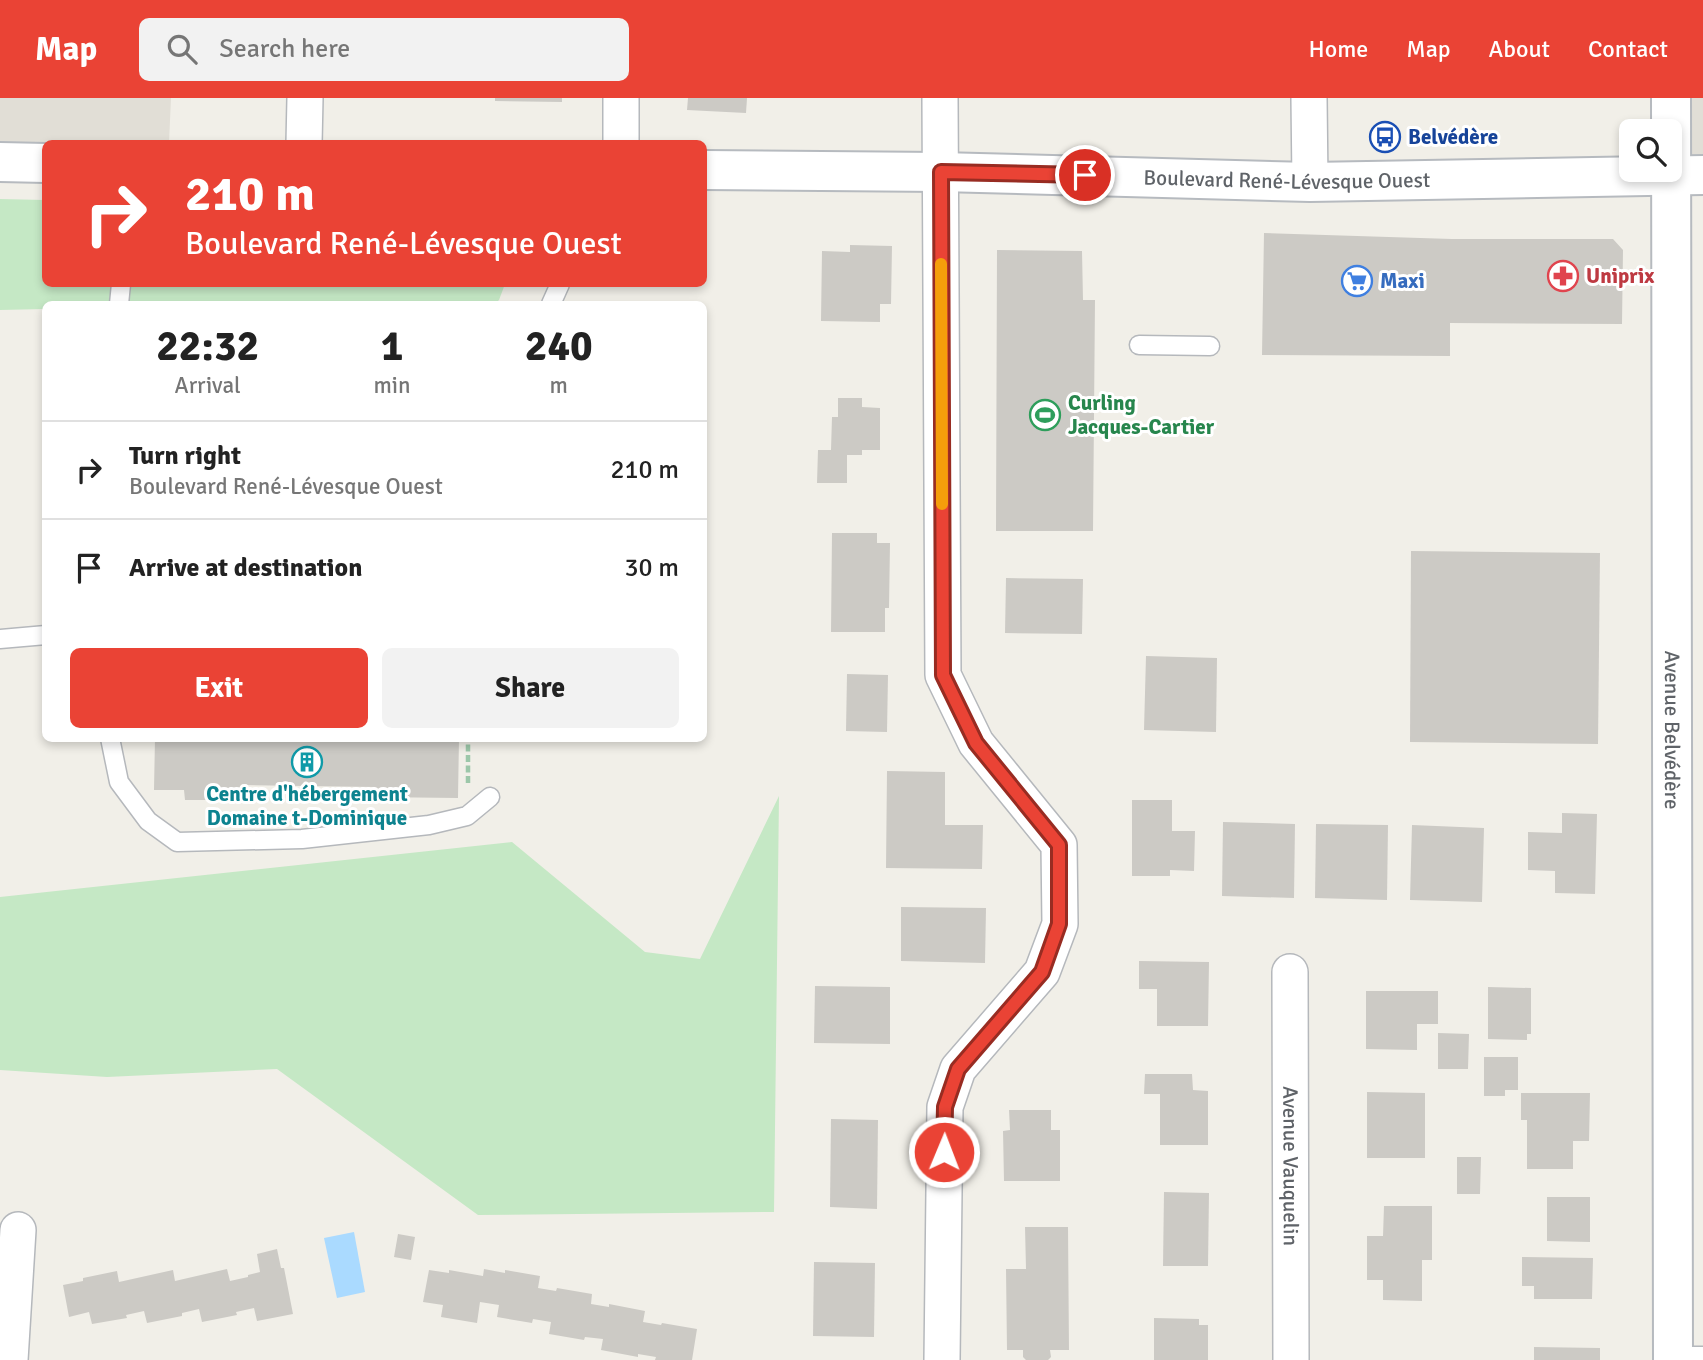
<!DOCTYPE html>
<meta charset="utf-8">
<style>
body{margin:0;font-family:Signika,sans-serif;background:#f2f2f2;color:#222;height:100vh;display:flex;flex-direction:column;font-size:26px;white-space:nowrap}
*{box-sizing:border-box;margin:0}
p{font-size:23px;color:#767676}
.icon{flex:none;width:38px;height:38px;fill:none;stroke:currentColor;stroke-width:2;stroke-linecap:round;stroke-linejoin:round}
.map{position:relative;flex:1;overflow:hidden}
.side{position:absolute;left:42px;top:203px;width:665px;height:441px;display:flex;flex-direction:column;background:#fff;border-radius:10px;box-shadow:0 4px 10px #0003}
.side>*{flex:none}
.hud{position:absolute;left:42px;top:42px;width:665px;height:147px;border-radius:10px;box-shadow:0 4px 10px #0003;background:#ea4335;color:#fff;overflow:hidden}
.buttons{position:absolute;left:1619px;top:21px;display:grid;gap:14px}
.buttons a{display:grid;place-items:center;width:63px;height:63px;border-radius:10px;background:#fff;box-shadow:0 4px 10px #0003;font-size:35px}
.pin{position:absolute;display:grid;place-items:center;width:60px;height:60px;color:#fff;margin:-30px;border:4px solid #fff;border-radius:50%;box-shadow:0 2px 7px #0007}
.me{position:absolute;width:77px;margin:-38px;rotate:1deg;stroke-linejoin:round;filter:drop-shadow(0 0 5px #0008)}
.turn{display:flex;align-items:center;gap:24px;height:147px;padding:0 28px;font-size:32px}
.turn .icon{width:91px;height:91px;stroke-width:2.5}
.turn b{display:block;font-size:49px;line-height:60px}
.eta{display:flex;justify-content:space-evenly;align-items:center;height:119px;text-align:center}
.eta b{font-size:42px;font-weight:700;line-height:49px}
.cta{display:flex;gap:14px;margin-top:auto;padding:14px 28px}
.cta a{flex:1;height:80px;border-radius:10px;background:#ea4335;color:#fff;font-size:28px;font-weight:700;line-height:80px;text-align:center}
.cta a+a{background:#f2f2f2;color:#222}
ul{padding:0;list-style:none}
li{display:flex;align-items:center;gap:21px;height:98px;padding:0 28px;border-top:2px solid #e0e0e0}
li div{flex:1}
li b{display:block;font-size:26px}
li em{font-style:normal}
header{display:flex;align-items:center;gap:42px;box-sizing:border-box;height:98px;padding:0 35px;background:#ea4335;color:#fff}
header strong{font-size:33px}
nav{display:flex;gap:38px;margin-inline-start:auto;font-size:24px}
.search{width:490px;height:63px;background:#f2f2f2;display:flex;align-items:center;gap:18px;box-sizing:border-box;padding:0 24px;border-radius:10px;color:#767676;font-size:26px}
.map>svg:first-child{display:block}
.education{fill:#e1ded6}
.green{fill:#c5e8c5}
.water{fill:#aadaff}
.building{fill:#cccac5}
.lines{fill:none;stroke-linecap:round;stroke-linejoin:round}
.lane-casing{stroke:#b5b8bc;stroke-width:21}
.street-casing{stroke:#b5b8bc;stroke-width:38}
.secondary-casing{stroke:#b6babf;stroke-width:42}
.path{stroke:#9cc7a9;stroke-width:4.5;stroke-dasharray:7 3.5;stroke-linecap:butt}
.lane{stroke:#fff;stroke-width:18}
.street{stroke:#fff;stroke-width:35}
.secondary{stroke:#fff;stroke-width:38}
.route-casing{stroke:#982c22;stroke-width:18}
.route{stroke:#ea4335;stroke-width:12}
.slow{stroke:#f59e0b;stroke-width:12}
.labels{text-anchor:middle;stroke-width:6;stroke-linejoin:round;paint-order:stroke}
.transit-label{font-size:21px;font-weight:bold;fill:#164399;stroke:#fff;text-anchor:start}
.street-label{font-size:21px;fill:#5f6368;stroke:#fff}
.health-label{font-size:21px;font-weight:bold;fill:#be3a42;stroke:#fff;text-anchor:start}
.shop-label{font-size:21px;font-weight:bold;fill:#366cbe;stroke:#fff;text-anchor:start}
.leisure-label{font-size:21px;font-weight:bold;fill:#27864d;stroke:#fff;text-anchor:start}
.culture-label{font-size:21px;font-weight:bold;fill:#0d838f;stroke:#fff}
</style>
<header>
<strong>Map</strong>
<div class="search"><svg class="icon" aria-label="search" viewBox="0 0 24 24"><circle cx="10" cy="10" r="6"/><path d="M15 15l6 6"/></svg>Search here</div>
<nav><a>Home</a><a>Map</a><a>About</a><a>Contact</a></nav>
</header>
<div class="map">
<svg width="1703" height="1262" viewBox="0 0 1703 1262">
<rect width="100%" height="100%" fill="#f1efe8"/>
<g class="education">
<path d="M0,0H171L169,45L46,46L45,65L0,64Z"/>
<path d="M1671,0H1703V77L1670,78Z"/>
</g>
<g class="green">
<path d="M0,101L45,102L46,186H505L499,202L495,206H46L45,211L0,212Z"/>
<path d="M779,698L774,1114L478,1117L277,971L107,979L0,972V799L512,744L645,854L700,861Z"/>
</g>
<path class="water" d="M354,1134L365,1194L337,1200L324,1140Z"/>
<g class="building">
<path d="M495,0H562V4L495,3Z"/>
<path d="M688,0H747L746,15L687,12Z"/>
<path d="M1264,135L1452,141H1613L1623,152L1622,226L1450,225V258L1262,257Z"/>
<path d="M850,147L892,148L891,206H880V224L821,223L822,153L850,154Z"/>
<path d="M997,152L1082,153L1083,202H1095L1093,433H996Z"/>
<path d="M838,300H862V309L880,310V352H862V357H847V385H817L818,352H831L832,319H838Z"/>
<path d="M832,435H877V445H890L889,510H885V534H831Z"/>
<path d="M1411,453L1600,455L1598,646L1410,644Z"/>
<path d="M1006,480L1083,481L1082,536L1005,535Z"/>
<path d="M1146,558L1217,560L1216,634L1144,632Z"/>
<path d="M847,576L888,577L887,634L846,633Z"/>
<path d="M155,640H459L458,700L374,699L375,689L243,687V693L209,692L210,702H185L184,692H154Z"/>
<path d="M887,673L945,674V727H983L982,771L886,770Z"/>
<path d="M1132,702H1172V733H1195L1194,773L1170,772V778H1132Z"/>
<path d="M1562,715L1597,716L1595,796L1555,795V773L1528,772V734L1562,735Z"/>
<path d="M1223,724L1295,726L1294,800L1222,798Z"/>
<path d="M1316,726L1388,727L1387,802L1315,800Z"/>
<path d="M1412,727L1484,730L1482,804L1410,802Z"/>
<path d="M901,809L986,810L985,865L901,863Z"/>
<path d="M1139,863L1209,864L1208,928H1157V891H1139Z"/>
<path d="M815,888L890,889V946L814,945Z"/>
<path d="M1488,889L1531,890V936H1527V942L1488,941Z"/>
<path d="M1366,893H1438V926H1417V952L1366,951Z"/>
<path d="M1438,935L1469,936L1468,971H1438Z"/>
<path d="M1484,959H1518V992H1505V998H1484Z"/>
<path d="M1145,976H1192L1193,992L1208,993V1047H1160V996H1144Z"/>
<path d="M1367,994L1425,995V1060H1367Z"/>
<path d="M1521,995H1590L1589,1043H1573V1071H1527V1022H1521Z"/>
<path d="M1009,1012H1051V1032H1060V1083H1004L1003,1033L1010,1032Z"/>
<path d="M831,1021L878,1022L877,1111L830,1109Z"/>
<path d="M1457,1059H1481L1480,1096H1457Z"/>
<path d="M1164,1094L1209,1095L1208,1168H1163Z"/>
<path d="M1547,1099H1590V1144L1547,1143Z"/>
<path d="M1384,1108H1432V1162H1422V1203L1383,1202V1182H1367V1138H1383Z"/>
<path d="M1025,1129H1068L1069,1252H1050L1051,1259L1048,1262H1026L1023,1259V1252H1007L1006,1171H1026Z"/>
<path d="M398,1136L415,1139L411,1162L394,1159Z"/>
<path d="M277,1151L281,1170H284L293,1216L257,1223L254,1210L236,1214L237,1217L202,1224L199,1211L182,1215V1218L147,1225L144,1213L126,1217L127,1220L92,1226L89,1214L69,1219L63,1187L83,1183V1180L117,1173L119,1184L173,1172L175,1183L227,1171L230,1183L248,1179V1177L260,1174L257,1156Z"/>
<path d="M1522,1159L1593,1160L1592,1201H1534V1188H1522Z"/>
<path d="M814,1164L875,1165L874,1239L813,1238Z"/>
<path d="M484,1171L505,1175V1172L540,1178L538,1190L556,1193L557,1190L592,1196L591,1206L609,1209V1206L645,1213L643,1224L661,1227L662,1225L697,1231L692,1262H655L656,1259L638,1256V1259L601,1252L603,1241L585,1239L584,1242L549,1236L551,1224L533,1221L532,1225L497,1219L499,1207L480,1204L477,1225L441,1219L443,1207L423,1204L429,1172L449,1175V1172L483,1178Z"/>
<path d="M1154,1220L1199,1221V1227H1208V1262H1154Z"/>
<path d="M1534,1249L1600,1250V1262H1534Z"/>
</g>
<g class="lines">
<g class="lane-casing">
<g id="lane">
<path d="M119,206L121,186"/>
<path d="M551,206L560,186"/>
<path d="M1139,247L1210,248"/>
<path d="M0,541L46,537"/>
<path d="M110,640L119,684L148,723L177,744L302,741L429,727L467,718L490,699"/>
<path d="M1673,1258H1703"/>
</g>
</g>
<g class="street-casing">
<g id="street">
<path d="M940,0L943,577L976,645L1059,747L1060,826L1042,874L958,971L945,1009L942,1262"/>
<path d="M1309,0L1310,84"/>
<path d="M304,46L305,0"/>
<path d="M621,46V0"/>
<path id="s1" d="M1290,874L1291,1262"/>
<path d="M10,1262L18,1132"/>
</g>
</g>
<g class="secondary-casing">
<g id="secondary">
<path id="s2" d="M1671,0L1673,1262"/>
<path d="M0,64L46,65"/>
<path id="s3" d="M704,72L941,74L1310,84L1703,77"/>
</g>
</g>
<path class="path" d="M468,685V640"/>
<use href="#lane" class="lane"/>
<use href="#street" class="street"/>
<use href="#secondary" class="secondary"/>
</g>
<g class="lines">
<g class="route-casing">
<path id="route" d="M944,1054L945,1009L958,971L1042,874L1059,826V747L976,645L943,577L941,74L1085,77"/>
</g>
<use href="#route" class="route"/>
<path class="slow" d="M941,166L942,406"/>
</g>
<defs>
<g id="bus-ring" transform="scale(1.575)"><circle r="9.5" fill="#fff" stroke="#1a4fb4" stroke-width="1.5"/><path d="M-5-6H5V4H4V6H2V4H-2V6H-4V4H-5ZM-3.5-4V0h7V-4ZM-3.5 1.2v1.5H-2V1.2ZM2 1.2v1.5H3.5V1.2Z" fill="#1a4fb4"/></g>
<g id="pharmacy-ring" transform="scale(1.575)"><circle r="9.5" fill="#fff" stroke="#e0444e" stroke-width="1.5"/><path d="M-2-6h4v4h4v4h-4v4h-4v-4h-4v-4h4Z" fill="#e0444e"/></g>
<g id="supermarket-ring" transform="scale(1.575)"><circle r="9.5" fill="#fff" stroke="#3f7fe0" stroke-width="1.5"/><path d="M-6-5.5h2.5l.6 2H6L4.5 2H-2.5L-4.4-4H-6ZM-1.5 3.2a1.3 1.3 0 1 0 .1 0ZM3 3.2a1.3 1.3 0 1 0 .1 0Z" fill="#3f7fe0"/></g>
<g id="stadium-ring" transform="scale(1.575)"><circle r="9.5" fill="#fff" stroke="#2e9e5b" stroke-width="1.5"/><path d="M0-5a6.5 5 0 1 0 0 10a6.5 5 0 1 0 0-10ZM-3.5-1.8h7v3.6h-7Z" fill="#2e9e5b"/></g>
<g id="building-ring" transform="scale(1.575)"><circle r="9.5" fill="#fff" stroke="#0f9aa8" stroke-width="1.5"/><path d="M-4-6H4V6H1V3H-1V6H-4ZM-2.5-4.3h1.7v1.8h-1.7ZM.8-4.3h1.7v1.8H.8ZM-2.5-1h1.7V.8h-1.7ZM.8-1h1.7V.8H.8Z" fill="#0f9aa8"/></g>
</defs>
<g fill-rule="evenodd">
<use href="#bus-ring" x="1385" y="39"/>
<use href="#pharmacy-ring" x="1563" y="178"/>
<use href="#supermarket-ring" x="1357" y="183"/>
<use href="#stadium-ring" x="1045" y="317"/>
<use href="#building-ring" x="307" y="664"/>
</g>
<g class="labels">
<g class="transit-label">
<text x="1408" y="46">Belvédère</text>
</g>
<g class="street-label">
<text dy="7" stroke="none"><textPath href="#s3" startOffset="583">Boulevard René-Lévesque Ouest</textPath></text>
<text dy="7" stroke="none"><textPath href="#s2" startOffset="632">Avenue Belvédère</textPath></text>
<text dy="7" stroke="none"><textPath href="#s1" startOffset="194">Avenue Vauquelin</textPath></text>
</g>
<g class="health-label">
<text x="1586" y="185">Uniprix</text>
</g>
<g class="shop-label">
<text x="1380" y="190">Maxi</text>
</g>
<g class="leisure-label">
<text x="1068" y="312">Curling<tspan x="1068" dy="24">Jacques-Cartier</tspan></text>
</g>
<g class="culture-label">
<text x="307" y="703">Centre d'hébergement<tspan x="307" dy="24">Domaine t-Dominique</tspan></text>
</g>
</g>
</svg>
<div class="buttons">
<a><svg class="icon" aria-label="search" viewBox="0 0 24 24"><circle cx="10" cy="10" r="6"/><path d="M15 15l6 6"/></svg></a>
</div>
<div class="pin" style="left:1085px;top:77px;background:#d93025"><svg class="icon" aria-label="arrive" viewBox="0 0 24 24"><path d="M6 21V4h12l-3 4 3 4H6"/></svg></div>
<svg class="me" style="left:944px;top:1054px" viewBox="-20 -20 40 40"><circle r="17" fill="#ea4335" stroke="#fff" stroke-width="3"/><path d="M0-11L8 9 0 5-8 9z" fill="#fff"/></svg>
<div class="hud">
<div class="turn"><svg class="icon" aria-label="right" viewBox="0 0 24 24"><path d="M7 20v-9h11M14 6l5 5-5 5"/></svg><div><b>210 m</b>Boulevard René-Lévesque Ouest</div></div>
</div>
<section class="side">
<div class="eta">
<div><b>22:32</b><p>Arrival</p></div>
<div><b>1</b><p>min</p></div>
<div><b>240</b><p>m</p></div>
</div>
<ul>
<li><svg class="icon" aria-label="right" viewBox="0 0 24 24"><path d="M7 20v-9h11M14 6l5 5-5 5"/></svg><div><b>Turn right</b><p>Boulevard René-Lévesque Ouest</p></div><em>210 m</em></li>
<li><svg class="icon" aria-label="arrive" viewBox="0 0 24 24"><path d="M6 21V4h12l-3 4 3 4H6"/></svg><div><b>Arrive at destination</b></div><em>30 m</em></li>
</ul>
<div class="cta"><a>Exit</a><a>Share</a></div>
</section>
</div>
